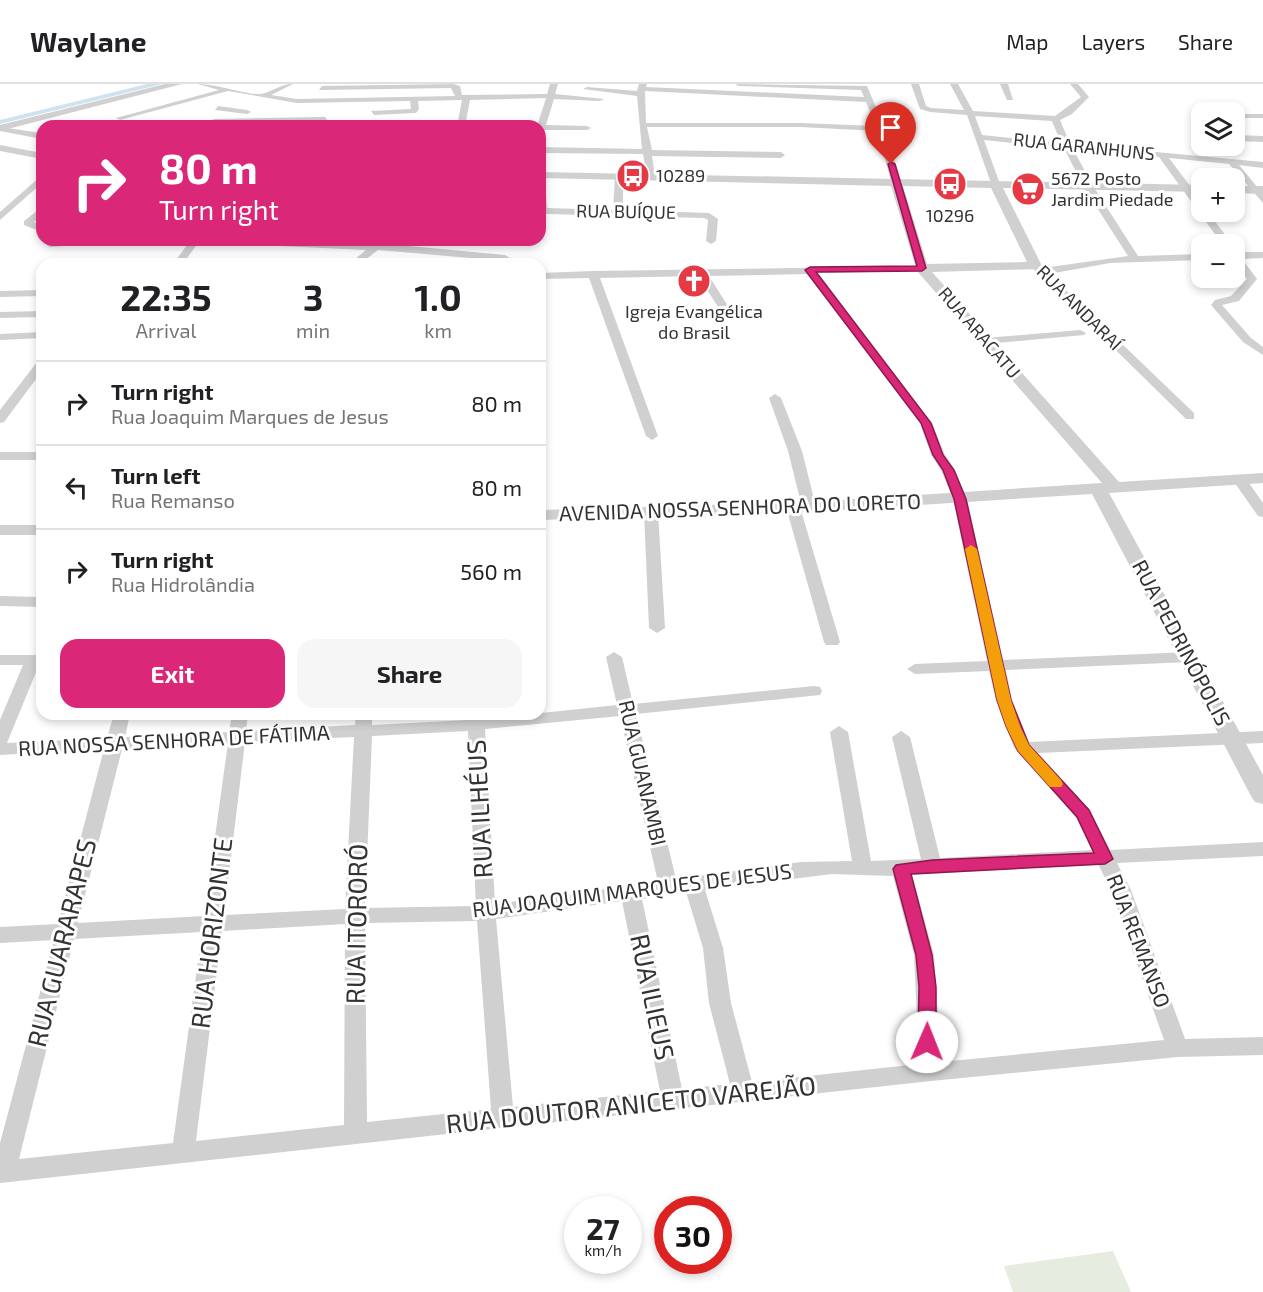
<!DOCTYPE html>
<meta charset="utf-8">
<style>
body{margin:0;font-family:"Exo 2",sans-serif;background:#f6f6f6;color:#202124;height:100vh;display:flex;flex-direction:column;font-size:22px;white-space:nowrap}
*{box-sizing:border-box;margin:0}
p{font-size:20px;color:#757577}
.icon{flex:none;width:33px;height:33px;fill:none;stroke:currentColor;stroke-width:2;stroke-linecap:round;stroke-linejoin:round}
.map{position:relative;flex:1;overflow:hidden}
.drawer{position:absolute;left:36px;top:174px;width:510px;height:462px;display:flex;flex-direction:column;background:#fff;border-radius:18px;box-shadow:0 3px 9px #0003}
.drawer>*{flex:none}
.banner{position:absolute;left:36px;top:36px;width:510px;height:126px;border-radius:18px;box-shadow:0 3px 9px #0003;background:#db2777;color:#fff;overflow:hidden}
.buttons{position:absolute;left:1191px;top:18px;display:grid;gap:12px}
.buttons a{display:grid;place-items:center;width:54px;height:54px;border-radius:12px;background:#fff;box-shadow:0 3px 9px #0003;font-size:30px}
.speed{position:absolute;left:564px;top:1112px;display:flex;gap:12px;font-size:30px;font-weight:700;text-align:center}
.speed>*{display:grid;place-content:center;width:78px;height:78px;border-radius:50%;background:#fff;box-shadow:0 3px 9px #0003;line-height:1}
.speed small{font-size:15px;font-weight:400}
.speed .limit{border:9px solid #d22;background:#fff;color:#111}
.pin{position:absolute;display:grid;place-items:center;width:51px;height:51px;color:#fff;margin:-62px -26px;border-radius:50% 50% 50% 0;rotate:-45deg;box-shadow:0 0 6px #0007}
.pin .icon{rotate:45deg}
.me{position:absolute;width:66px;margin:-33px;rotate:1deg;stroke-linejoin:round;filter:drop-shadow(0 0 4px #0008)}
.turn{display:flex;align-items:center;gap:21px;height:126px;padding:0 24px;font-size:27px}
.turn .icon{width:78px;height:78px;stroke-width:2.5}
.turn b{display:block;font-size:42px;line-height:51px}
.eta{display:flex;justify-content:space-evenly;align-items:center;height:102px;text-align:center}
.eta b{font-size:36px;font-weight:700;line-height:42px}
.action{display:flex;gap:12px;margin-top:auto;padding:12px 24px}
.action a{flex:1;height:69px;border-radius:18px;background:#db2777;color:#fff;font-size:24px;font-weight:700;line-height:69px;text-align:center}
.action a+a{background:#f6f6f6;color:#202124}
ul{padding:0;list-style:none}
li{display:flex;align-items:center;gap:18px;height:84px;padding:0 24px;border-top:2px solid #e0e0e0}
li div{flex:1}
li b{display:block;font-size:22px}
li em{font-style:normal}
header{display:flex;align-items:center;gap:36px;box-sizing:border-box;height:84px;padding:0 30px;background:#fff;border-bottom:2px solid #e0e0e0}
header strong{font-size:28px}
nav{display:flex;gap:33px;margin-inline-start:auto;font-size:21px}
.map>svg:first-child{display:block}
.green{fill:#e6ecdf}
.water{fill:#cfe2ee}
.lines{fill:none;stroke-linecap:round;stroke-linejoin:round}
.minor{fill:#d0d0d0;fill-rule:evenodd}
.tertiary{fill:#d0d0d0;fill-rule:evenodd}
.route{fill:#db2777;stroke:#8e194d;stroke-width:1.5}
.slow{fill:#f59e0b}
.labels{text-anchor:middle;stroke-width:6;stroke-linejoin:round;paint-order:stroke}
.far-street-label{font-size:18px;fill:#333;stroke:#fff}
.far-poi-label{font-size:18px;fill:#333;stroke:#fff;text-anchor:start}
.street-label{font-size:21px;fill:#333;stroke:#fff}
.near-street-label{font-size:26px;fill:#333;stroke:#fff}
</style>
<header>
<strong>Waylane</strong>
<nav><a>Map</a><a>Layers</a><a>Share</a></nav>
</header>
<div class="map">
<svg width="1263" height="1208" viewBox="0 0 1263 1208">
<rect width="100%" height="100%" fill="#fff"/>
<path class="green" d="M1113,1167L1131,1208H1013L1004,1182Z"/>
<path class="water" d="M147,0H162L0,40V36Z"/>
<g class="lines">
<g class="minor">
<path d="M198,0C217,0 247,11 261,10C272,8 280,0 293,0L271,11L297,15L455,12L451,4L319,6L322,2L453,0L460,2L462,11L547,10L550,0H558L555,10L604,15L600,17L554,15L546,41L587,42L591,44L587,46H545L540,49V42H537L546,14L470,16L465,42H457L462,16L418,17L419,25L416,29L374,31L371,27L411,25L410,17L297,19L228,7L120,36L116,34L219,6Z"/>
<path d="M639,0H647L646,3L864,13L861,6L739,2L735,0L867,2L885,45L901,98L896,101L891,98L878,47L800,43H647L652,66L781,68L785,71L781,74L652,72L655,92L651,95L647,92L643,70L540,69V63L642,65L637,12L583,5L587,3L637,7ZM645,7L866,18L876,42L800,39H646Z"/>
<path d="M911,0H919L926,22L931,24L964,26L950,0H958L973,27L1055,32L1081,13L1070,0H1078L1089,13L1072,30L1060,36L1070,60L1263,78V84L1239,81L1263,110V119L1229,80L1169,74L1202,118V128H1208L1232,160H1222L1159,73L1073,65L1093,102L1138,172L1202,170V176L1110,179L1049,190L1194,329V335H1186L1030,182L1035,179L1043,184L1128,172L1083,102L1064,64L984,56L1000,100L992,102L967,31L930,28L920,25ZM975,32L1052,37L1061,59L982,51Z"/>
<path d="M1000,0H1008L1013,16H1007Z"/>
<path d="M218,22L247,26L251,28L247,30L215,26Z"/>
<rect x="1234" y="30" width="29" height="4"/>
<path d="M325,33L328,37L214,39L210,37L214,35Z"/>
<path d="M0,43L42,49V55L0,47Z"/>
<path d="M1197,51H1202V57L1194,56Z"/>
<path d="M1234,51L1263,52V58L1234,57Z"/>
<path d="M540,80L544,83L547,124L613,126L615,92L619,89L623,92V126L709,129L718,135L716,157L711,160L706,157L708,136L704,134L546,130L540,137Z"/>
<path d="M42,91V99L0,136V128Z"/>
<path d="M42,123V131L34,138L42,142V148L24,141V137Z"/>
<path d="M66,156H200L183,180H173L187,161L99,159L50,163L45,160Z"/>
<path d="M212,156L377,159L505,171L510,174L505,177L378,166L360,180H349L366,166L217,159Z"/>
<path d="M1234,168H1263V174L1242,175L1257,195L1239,217L1222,221L1251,254L1263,263V271L1243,258L1211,221L1215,216L1231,212L1247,195L1234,179Z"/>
<path d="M926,182L927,184L922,187L818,189L932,339L945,371L955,386L967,415L1003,576L1189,568L1197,573L1189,578L1006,586L1012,616L1029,658L1263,647V659L1038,669L1089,725L1110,766L1263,758V772L1117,779L1131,806L1185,955L1263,953V971L1178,973L931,997L0,1099V1059L54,856L0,859V843L58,840L104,665L0,671V636L23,581H0V571H42V581H39L7,659L107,654L114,630H130L125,653L229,648L232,630H248L246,647L355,641L356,630H372V641L468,636V630H484L485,635L617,621L606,573L614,568L622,573L633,620L814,602L820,603L822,607L820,611L636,630L676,795L801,778L852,777L830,648L839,642L848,648L871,777L921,775L892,653L901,647L910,653L940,774L1092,766L1076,733L1014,664L996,616L989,587L915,590L907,585L915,580L987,577L953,415L941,386L931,371L920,339L807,190L709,192L733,230L728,233L724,232L698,192L600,194L658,352L652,356L646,352L589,194L540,195V189L593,187ZM620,632L658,798L495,820L485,645ZM468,647L476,822L365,824L372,652ZM354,653L345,825L224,831L245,658ZM228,659L204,832L78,839L122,665ZM1098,780L1111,806L1164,956L941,978L934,871L912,791ZM832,790L893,792L914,871L919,980L752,998L731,919L723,864L705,806ZM686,808L703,864L709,919L730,1000L682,1005L642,815ZM622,817L660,1007L513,1023L496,835ZM477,837L491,1025L367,1038L365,839ZM345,840L344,1041L196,1057L222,847ZM202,848L173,1059L19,1075L74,855Z"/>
<path d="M42,206V212L0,213V207Z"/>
<path d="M42,227V233L0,234V228Z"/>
<path d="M1080,246L1086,249L1084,251L986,260L980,257L986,254Z"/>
<path d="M42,248V254L0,256V250Z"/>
<path d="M41,276L42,287L4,338L0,339V326L37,278Z"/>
<path d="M775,310L781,314L802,367L816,423L814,426H804L802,423L788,367L769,314Z"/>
<rect x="0" y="368" width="42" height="8"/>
<path d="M1239,391L1244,392L1263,419V433L1258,432L1232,395Z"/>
<path d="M793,419L800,423L840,558L838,561H826L824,558L786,423Z"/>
<path d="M651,424L658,428L665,544L657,549L649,544L644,428Z"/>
<path d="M0,512L42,513V523L0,522Z"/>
</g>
<g class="tertiary">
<path d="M165,0H182L0,47V41Z"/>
<path d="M0,61L42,69V75L0,67Z"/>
<path d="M540,88L1202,101V108L1003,104L1042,182L1040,185L932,188L1119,398L1263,389V399L1109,409L1263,691V720L1255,718L1251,712L1092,410L809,428L540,436V426L809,418L1102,399L917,187L891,102L540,94ZM903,102L991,104L1027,178L927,180Z"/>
<path d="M1234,102H1263V110L1234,109Z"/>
<rect x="0" y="441" width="42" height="10"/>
</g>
</g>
<path class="route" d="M891,78L895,80L926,184L922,187L816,188L931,339L943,371L954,386L966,415L1011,616L1029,661L1089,726L1113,775L1105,780L911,790L932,871L936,903V958L934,964L927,966L921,964L918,958L919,903L916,871L893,785L896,781L932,776L1094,769L1077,733L1018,667L1006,642L997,616L954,415L943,386L933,371L921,339L805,186L810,183L917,182L888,80Z"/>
<path class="slow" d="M971,461L977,465L1011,616L1020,642L1029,661L1061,696L1063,700L1061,703H1050L1018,667L1006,642L997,616L965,465Z"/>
<defs>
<g id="bus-disc" transform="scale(1.725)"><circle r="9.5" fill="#e63946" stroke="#fff"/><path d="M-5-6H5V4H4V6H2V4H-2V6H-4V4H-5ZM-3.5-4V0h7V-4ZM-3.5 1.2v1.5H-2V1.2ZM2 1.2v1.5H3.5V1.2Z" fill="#fff"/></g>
<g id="supermarket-disc" transform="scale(1.725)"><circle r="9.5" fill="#e63946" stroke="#fff"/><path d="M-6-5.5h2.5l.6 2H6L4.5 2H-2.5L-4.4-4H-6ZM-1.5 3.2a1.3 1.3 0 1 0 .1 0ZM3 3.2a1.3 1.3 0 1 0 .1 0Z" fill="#fff"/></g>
<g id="church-disc" transform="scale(1.725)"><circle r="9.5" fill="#e63946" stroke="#fff"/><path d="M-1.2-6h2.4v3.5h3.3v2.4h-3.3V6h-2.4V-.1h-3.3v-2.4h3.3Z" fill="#fff"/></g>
</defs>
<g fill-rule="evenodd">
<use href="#bus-disc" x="633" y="92"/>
<use href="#bus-disc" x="950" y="100"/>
<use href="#supermarket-disc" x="1028" y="105"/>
<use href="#church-disc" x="694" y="197"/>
</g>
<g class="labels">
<g class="far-street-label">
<text transform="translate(1084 63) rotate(6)" y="6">RUA GARANHUNS</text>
<text transform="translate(626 128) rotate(1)" y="6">RUA BUÍQUE</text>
<text transform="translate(1079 224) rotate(45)" y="6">RUA ANDARAÍ</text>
<text transform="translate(979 249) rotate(49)" y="6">RUA ARACATU</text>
</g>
<g class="far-poi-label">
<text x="656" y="98">10289</text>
<text x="1051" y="101">5672 Posto<tspan x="1051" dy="21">Jardim Piedade</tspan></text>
<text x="950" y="138" text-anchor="middle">10296</text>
<text x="694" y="234" text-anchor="middle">Igreja Evangélica<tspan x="694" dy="21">do Brasil</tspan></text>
</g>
<g class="street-label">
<text transform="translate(740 424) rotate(-2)" y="7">AVENIDA NOSSA SENHORA DO LORETO</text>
<text transform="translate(1181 559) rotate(62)" y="7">RUA PEDRINÓPOLIS</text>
<text transform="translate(174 657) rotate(-3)" y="7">RUA NOSSA SENHORA DE FÁTIMA</text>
<text transform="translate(642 689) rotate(77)" y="7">RUA GUANAMBI</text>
<text transform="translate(632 807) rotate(-7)" y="7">RUA JOAQUIM MARQUES DE JESUS</text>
<text transform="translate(1138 857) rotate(69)" y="7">RUA REMANSO</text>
</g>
<g class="near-street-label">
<text transform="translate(480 725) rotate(-93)" y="9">RUA ILHÉUS</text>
<text transform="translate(357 840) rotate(-89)" y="9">RUA ITORORÓ</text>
<text transform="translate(212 849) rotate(-83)" y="9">RUA HORIZONTE</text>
<text transform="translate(62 859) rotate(-76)" y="9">RUA GUARARAPES</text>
<text transform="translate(652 913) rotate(78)" y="9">RUA ILIEUS</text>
<text transform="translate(631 1021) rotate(-6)" y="9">RUA DOUTOR ANICETO VAREJÃO</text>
</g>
</g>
</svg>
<div class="buttons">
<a><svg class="icon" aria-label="layers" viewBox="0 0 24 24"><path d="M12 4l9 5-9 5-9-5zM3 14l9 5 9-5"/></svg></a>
<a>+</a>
<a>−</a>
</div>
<div class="speed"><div>27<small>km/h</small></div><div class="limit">30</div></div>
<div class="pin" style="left:891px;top:80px;background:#d93025"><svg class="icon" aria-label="arrive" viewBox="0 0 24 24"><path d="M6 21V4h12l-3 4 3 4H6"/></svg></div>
<svg class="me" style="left:927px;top:958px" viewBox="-20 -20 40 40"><circle r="19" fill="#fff"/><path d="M0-13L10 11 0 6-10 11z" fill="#db2777"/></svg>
<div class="banner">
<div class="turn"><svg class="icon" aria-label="right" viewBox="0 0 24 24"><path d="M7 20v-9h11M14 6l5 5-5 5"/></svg><div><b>80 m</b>Turn right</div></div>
</div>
<section class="drawer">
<div class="eta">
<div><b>22:35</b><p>Arrival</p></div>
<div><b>3</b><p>min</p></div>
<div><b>1.0</b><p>km</p></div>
</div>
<ul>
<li><svg class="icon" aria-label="right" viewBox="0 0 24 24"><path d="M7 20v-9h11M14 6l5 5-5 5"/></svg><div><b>Turn right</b><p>Rua Joaquim Marques de Jesus</p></div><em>80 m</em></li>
<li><svg class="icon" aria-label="left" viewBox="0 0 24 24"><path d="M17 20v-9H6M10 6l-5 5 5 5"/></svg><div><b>Turn left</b><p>Rua Remanso</p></div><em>80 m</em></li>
<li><svg class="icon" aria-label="right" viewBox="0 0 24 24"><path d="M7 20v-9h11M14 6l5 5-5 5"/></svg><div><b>Turn right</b><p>Rua Hidrolândia</p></div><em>560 m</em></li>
</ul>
<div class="action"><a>Exit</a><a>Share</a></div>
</section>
</div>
